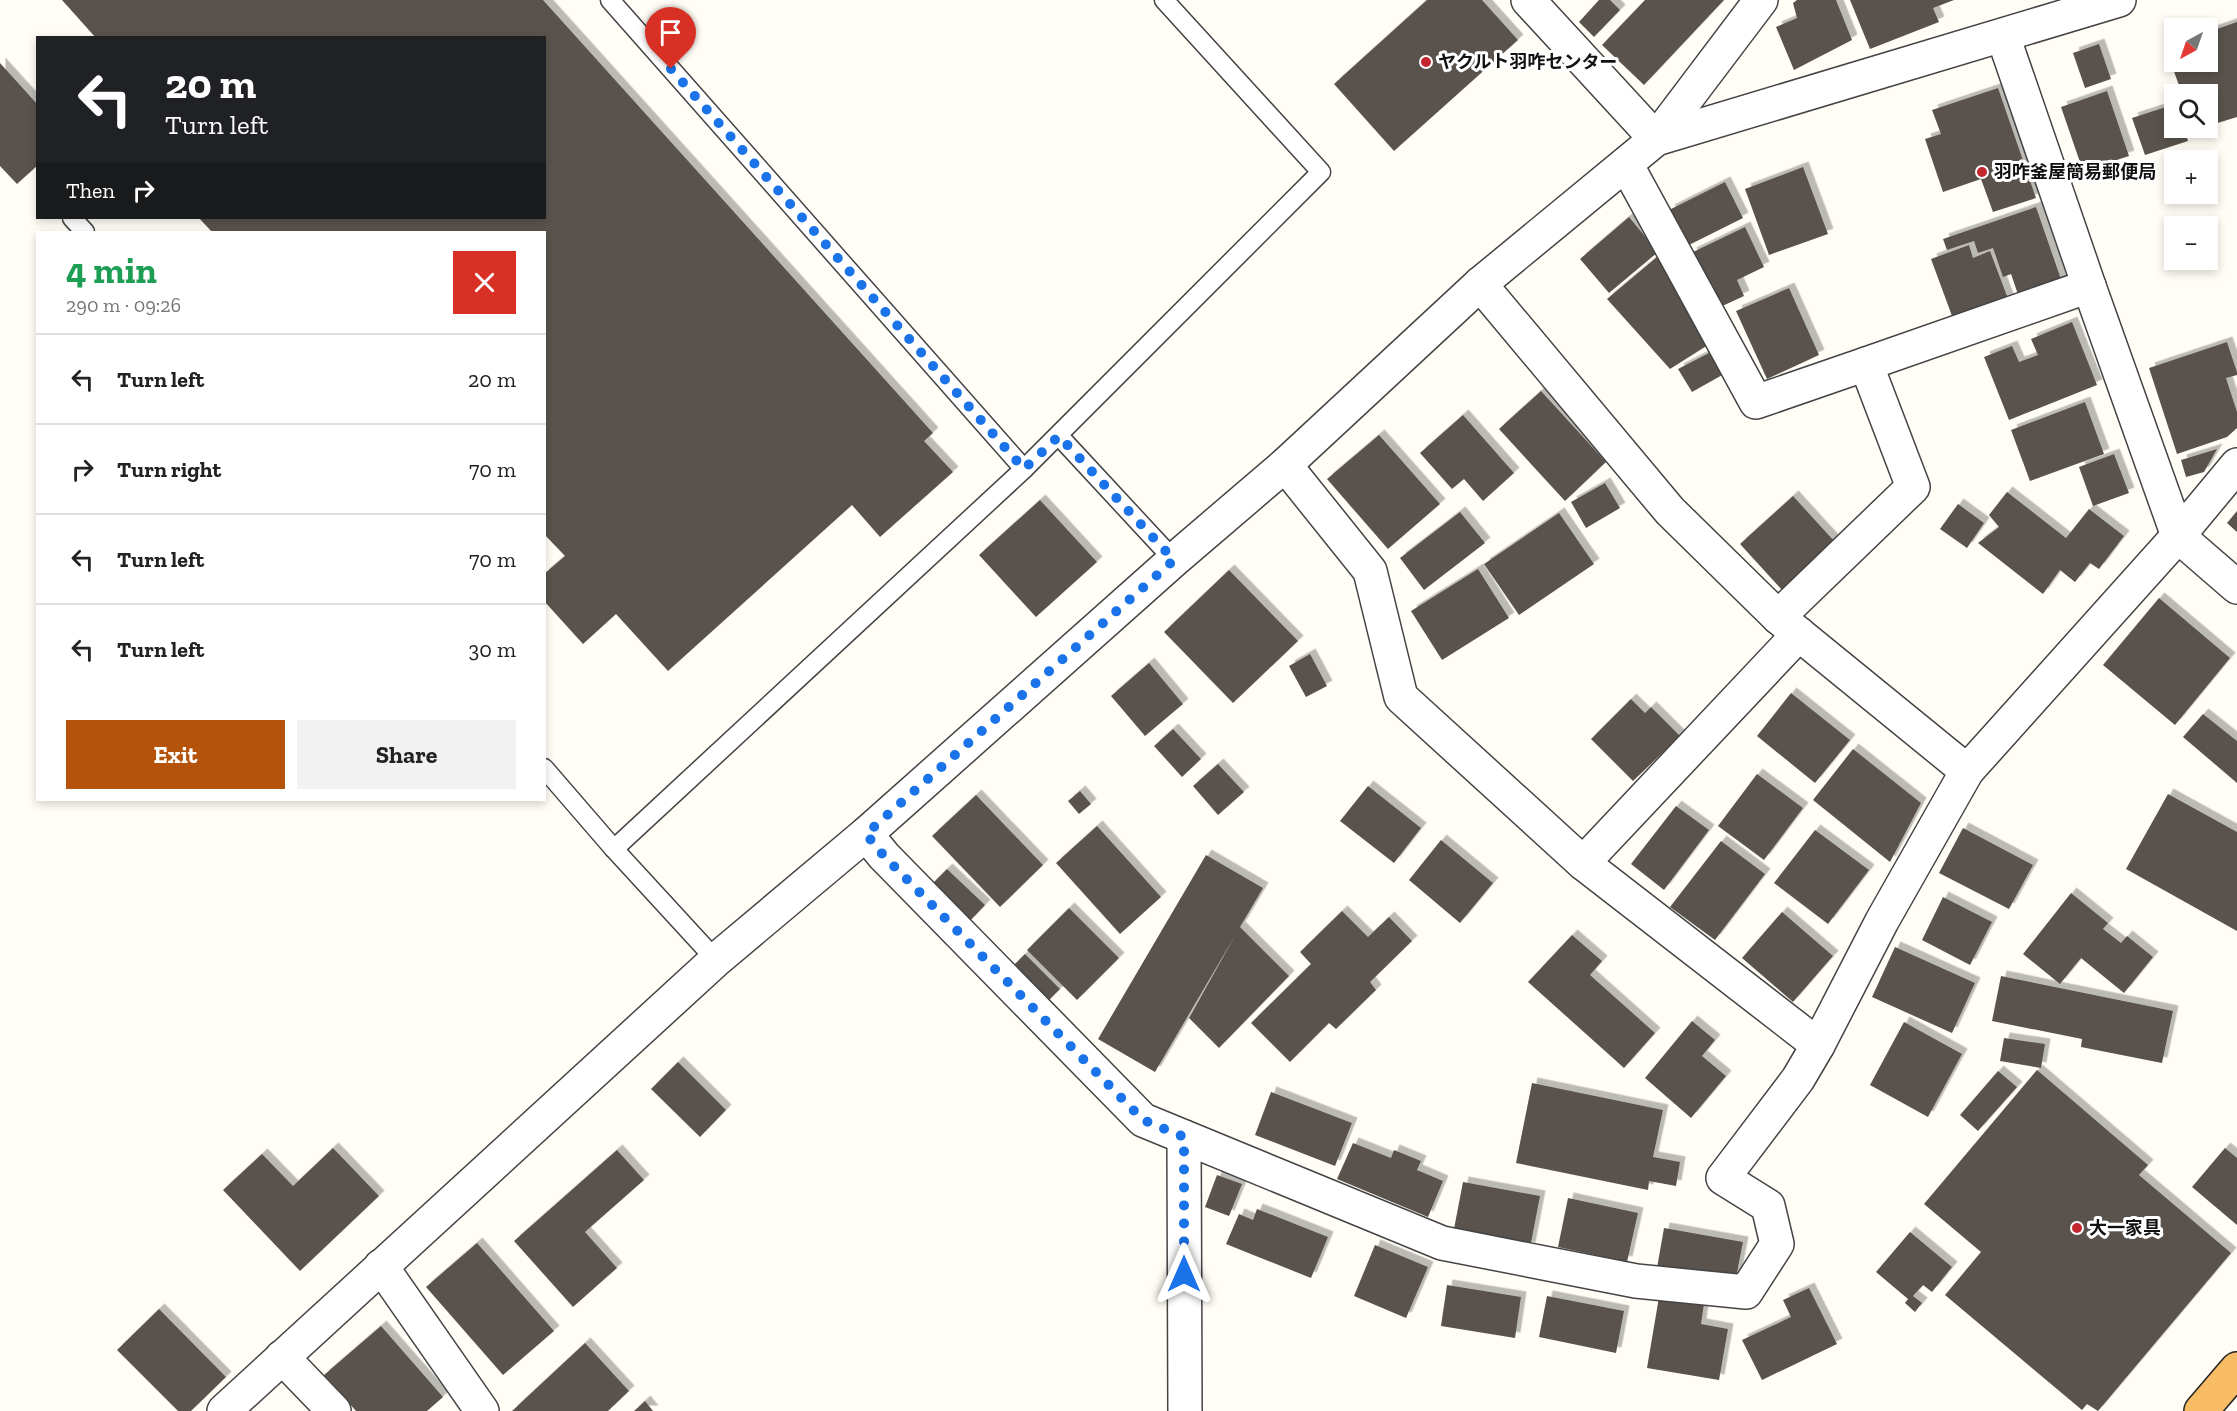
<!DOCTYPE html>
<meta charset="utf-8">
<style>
body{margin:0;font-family:"Zilla Slab","Noto Sans JP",serif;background:#f2f2f2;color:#222;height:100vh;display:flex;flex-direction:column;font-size:22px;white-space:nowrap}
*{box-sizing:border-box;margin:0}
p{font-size:20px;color:#767676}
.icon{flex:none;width:33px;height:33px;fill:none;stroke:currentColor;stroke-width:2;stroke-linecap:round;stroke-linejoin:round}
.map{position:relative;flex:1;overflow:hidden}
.drawer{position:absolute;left:36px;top:231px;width:510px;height:570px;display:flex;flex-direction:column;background:#fff;border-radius:0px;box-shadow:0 3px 9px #0003}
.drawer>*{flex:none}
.hud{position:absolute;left:36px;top:36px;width:510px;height:183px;border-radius:0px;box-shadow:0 3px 9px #0003;background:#202124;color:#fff;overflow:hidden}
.needle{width:39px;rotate:220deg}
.controls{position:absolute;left:2164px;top:18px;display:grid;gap:12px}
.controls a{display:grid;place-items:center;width:54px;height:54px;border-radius:0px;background:#fff;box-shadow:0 3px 9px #0003;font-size:30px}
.pin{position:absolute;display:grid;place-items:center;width:51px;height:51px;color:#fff;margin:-62px -26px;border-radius:50% 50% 50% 0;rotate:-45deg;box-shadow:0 0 6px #0007}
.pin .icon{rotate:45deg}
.me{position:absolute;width:66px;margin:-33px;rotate:0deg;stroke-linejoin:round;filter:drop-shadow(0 0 4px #0008)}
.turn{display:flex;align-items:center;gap:21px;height:126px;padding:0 30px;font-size:27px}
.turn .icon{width:78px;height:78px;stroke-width:2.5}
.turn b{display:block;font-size:42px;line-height:51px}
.then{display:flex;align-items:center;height:57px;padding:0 30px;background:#0003;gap:12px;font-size:22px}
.round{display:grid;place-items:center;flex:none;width:63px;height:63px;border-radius:0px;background:#f2f2f2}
.summary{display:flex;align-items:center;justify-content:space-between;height:102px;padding:0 30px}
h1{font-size:36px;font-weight:700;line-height:45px;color:#1e9e55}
.action{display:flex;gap:12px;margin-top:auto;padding:12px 30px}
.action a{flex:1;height:69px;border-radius:0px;background:#b45309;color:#fff;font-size:24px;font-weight:700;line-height:69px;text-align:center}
.action a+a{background:#f2f2f2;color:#222}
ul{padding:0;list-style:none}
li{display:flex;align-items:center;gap:18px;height:90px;padding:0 30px;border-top:2px solid #e0e0e0}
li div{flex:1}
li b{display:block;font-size:22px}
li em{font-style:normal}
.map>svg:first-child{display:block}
.building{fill:#5a524d;filter:url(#shadow)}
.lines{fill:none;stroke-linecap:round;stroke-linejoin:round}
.service-casing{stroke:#444;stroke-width:21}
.minor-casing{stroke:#444;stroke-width:36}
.trunk-casing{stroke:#222;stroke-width:36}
.service{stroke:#fff;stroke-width:18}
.minor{stroke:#fff;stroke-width:33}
.trunk{stroke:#f7bc64;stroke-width:33}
.route{stroke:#1a73e8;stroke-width:10;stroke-dasharray:0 18}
.poi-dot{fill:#c4262e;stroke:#fff;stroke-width:2}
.labels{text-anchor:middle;stroke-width:6;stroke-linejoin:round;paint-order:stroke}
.poi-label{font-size:18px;font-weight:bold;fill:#111;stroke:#fff;text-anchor:start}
</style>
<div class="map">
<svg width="2237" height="1411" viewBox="0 0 2237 1411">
<defs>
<filter id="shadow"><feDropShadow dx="5.5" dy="-5.5" stdDeviation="0" flood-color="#0004"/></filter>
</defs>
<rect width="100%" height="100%" fill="#fffdf5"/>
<g class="building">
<path d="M62,0H543L933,433L924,441L953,472L880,537L852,505L668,671L616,614L583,644L544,601V574L565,556L544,534V232H212L199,218H544V38H96Z"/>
<path d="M1427,0H1482L1518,40L1394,151L1334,84Z"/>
<path d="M1599,0H1610L1620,10L1594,37L1579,22Z"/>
<path d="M1645,0H1724L1644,85L1602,45Z"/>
<path d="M1797,0H1836L1852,40L1794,70L1776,27L1797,18L1793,3Z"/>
<path d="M1850,0H1954L1933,8L1939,22L1870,49Z"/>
<path d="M2237,22V117L2208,126V94H2182L2165,46L2175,43V62H2208V32Z"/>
<path d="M2099,44L2111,79L2085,88L2073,53Z"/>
<path d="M0,63L38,105V165L17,184L0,166Z"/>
<path d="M1998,88L2036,198L1993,212L1981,179L1943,192L1925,139L1941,134L1932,110Z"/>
<path d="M2107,91L2129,156L2083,171L2061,107Z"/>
<path d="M2175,104V128H2184L2188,141L2145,155L2132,118Z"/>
<path d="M1803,167L1828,234L1769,255L1745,189Z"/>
<path d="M1725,182L1743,218L1687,246L1669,210Z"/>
<path d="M2036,207L2064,288L2021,303L2011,274L2003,277L1993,248L1978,253L1974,241L1947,250L1943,239Z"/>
<path d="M1629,217L1658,252L1609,293L1580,259Z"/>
<path d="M1745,227L1764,267L1737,280L1744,296L1718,308L1691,253Z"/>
<path d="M1969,245L1973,258L1990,251L2010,304L1955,324L1931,259Z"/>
<path d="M1657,257L1708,345L1670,369L1607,299Z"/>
<path d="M1789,288L1819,355L1767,379L1736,311Z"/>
<path d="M2072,322L2097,385L2009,420L1984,357L2012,346L2019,362L2038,355L2031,339Z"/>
<path d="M2227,342L2237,372V375L2226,378L2237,412V428L2227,437L2177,454L2149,368Z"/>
<path d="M1711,352L1724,374L1692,392L1678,369Z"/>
<path d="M1541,391L1606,462L1565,501L1499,429Z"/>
<path d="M2085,402L2104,454L2030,481L2011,430Z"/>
<path d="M1463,415L1514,473L1483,501L1464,479L1452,489L1420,453Z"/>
<path d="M1379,435L1440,504L1388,549L1327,479Z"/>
<path d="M2217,449L2204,472L2186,477L2181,460Z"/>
<path d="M2114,454L2129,493L2093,506L2079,467Z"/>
<path d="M1605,483L1620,508L1586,528L1571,502Z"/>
<path d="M2007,492L2066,538L2089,509L2124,536L2099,569L2090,563L2075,582L2060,570L2043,594L1978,543L1999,527L1989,515Z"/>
<path d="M1793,496L1835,542L1782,590L1740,544Z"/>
<path d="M1040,500L1097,562L1036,617L979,555Z"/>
<path d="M1958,504L1984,523L1967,548L1940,529Z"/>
<path d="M2237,511V532L2227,523Z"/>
<path d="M1460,512L1485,543L1424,590L1400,558Z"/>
<path d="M1559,513L1594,564L1519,615L1484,564Z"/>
<path d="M1478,569L1509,618L1442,660L1411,611Z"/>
<path d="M1229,570L1298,641L1233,703L1164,632Z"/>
<path d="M2159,598L2230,658L2175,725L2103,665Z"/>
<path d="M1310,654L1327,686L1306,697L1289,666Z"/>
<path d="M1149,663L1183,704L1145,736L1111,696Z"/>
<path d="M1791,693L1850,740L1815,783L1757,736Z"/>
<path d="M1631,699L1645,713L1651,707L1680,736L1633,781L1591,739Z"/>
<path d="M2203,714L2237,741V783L2183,737Z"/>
<path d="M1173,729L1201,759L1182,777L1154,746Z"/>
<path d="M1853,749L1921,803L1890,862L1813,800Z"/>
<path d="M1218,764L1244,792L1218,815L1193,786Z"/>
<path d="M1757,774L1803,808L1764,860L1718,826Z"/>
<path d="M1368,786L1421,828L1394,863L1340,821Z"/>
<path d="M1080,791L1091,804L1079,814L1068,801Z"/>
<path d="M2168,794L2237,832V931L2126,869Z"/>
<path d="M976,795L1043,865L1000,907L932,836Z"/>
<path d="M1676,806L1709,830L1664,890L1631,864Z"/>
<path d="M1097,826L1161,897L1120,934L1056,863Z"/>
<path d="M1963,828L2033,865L2009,909L1939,873Z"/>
<path d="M1815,830L1869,870L1828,924L1774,883Z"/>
<path d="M1441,840L1493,883L1460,923L1409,880Z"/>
<path d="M1721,841L1765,874L1715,940L1670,907Z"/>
<path d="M1206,855L1263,888L1240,927L1289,976L1219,1048L1189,1018L1236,934L1155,1072L1098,1039Z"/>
<path d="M947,869L985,905L969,922L931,885Z"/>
<path d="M2071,893L2108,923L2103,929L2121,943L2127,936L2153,957L2124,993L2081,958L2060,984L2023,954Z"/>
<path d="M1943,897L1992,922L1970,965L1922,940Z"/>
<path d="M1069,908L1119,958L1077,1000L1027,950Z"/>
<path d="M1342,911L1368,937L1389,917L1412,941L1370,982L1376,990L1336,1029L1329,1023L1290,1062L1251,1023L1311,964L1300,952Z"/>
<path d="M1782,912L1833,956L1793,1002L1742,958Z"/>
<path d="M1572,935L1602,961L1590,975L1655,1033L1624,1068L1528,982Z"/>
<path d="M1895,947L1975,983L1952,1033L1872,997Z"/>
<path d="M1025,954L1060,989L1043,1006L1008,971Z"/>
<path d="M2001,976L2173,1011L2162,1063L2081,1047L2082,1039L1992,1021Z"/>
<path d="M1692,1021L1715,1040L1702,1056L1726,1076L1691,1118L1645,1078Z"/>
<path d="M1904,1022L1962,1054L1928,1117L1870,1085Z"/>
<path d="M2004,1038L2045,1044L2041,1068L2000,1061Z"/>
<path d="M678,1062L726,1110L700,1137L651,1089Z"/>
<path d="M2037,1070L2148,1165L2139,1175L2231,1253L2098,1411L2087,1404L2082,1410L1945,1295L1981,1252L1924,1204Z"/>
<path d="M1998,1071L2017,1087L1978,1131L1960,1115Z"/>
<path d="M1532,1083L1663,1110L1653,1157L1680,1162L1676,1186L1649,1181L1648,1190L1516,1163Z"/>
<path d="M1271,1092L1352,1123L1335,1166L1255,1135Z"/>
<path d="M1353,1143L1391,1158L1394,1150L1421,1161L1417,1170L1443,1181L1428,1217L1337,1179Z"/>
<path d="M333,1148L379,1196L300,1271L223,1190L262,1154L293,1186Z"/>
<path d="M2225,1148L2237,1158V1225L2192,1187Z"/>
<path d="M617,1150L644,1180L585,1232L617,1268L573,1307L514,1241Z"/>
<path d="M1217,1175L1242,1184L1229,1216L1205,1207Z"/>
<path d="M1463,1182L1540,1196L1530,1248L1453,1234Z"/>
<path d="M1568,1198L1638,1213L1627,1262L1558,1247Z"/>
<path d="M1257,1209L1328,1237L1311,1278L1226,1244L1239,1214L1253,1220Z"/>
<path d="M1664,1228L1743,1242L1735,1283L1657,1268Z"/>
<path d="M1910,1232L1952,1267L1932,1292L1923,1285L1913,1296L1922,1303L1915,1312L1905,1303L1908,1299L1876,1272Z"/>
<path d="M477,1243L554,1331L503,1375L426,1287Z"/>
<path d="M1375,1245L1428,1267L1406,1318L1354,1296Z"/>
<path d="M1447,1285L1521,1297L1515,1338L1441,1326Z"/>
<path d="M1809,1288L1837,1344L1762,1380L1742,1340L1791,1317L1783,1300Z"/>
<path d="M1547,1296L1624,1311L1616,1353L1539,1337Z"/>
<path d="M1659,1297L1704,1304L1701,1324L1728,1329L1719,1380L1647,1368Z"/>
<path d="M159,1309L226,1377L191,1411H178L117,1350Z"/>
<path d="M381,1326L443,1397L427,1411H356L324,1375Z"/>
<path d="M585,1343L629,1391L608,1411H512Z"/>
<path d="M645,1401L653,1411H634Z"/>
</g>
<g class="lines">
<g class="service-casing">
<g id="service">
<path d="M610,0L1024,469"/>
<path d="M72,218L85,232"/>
<path d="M1059,436L1174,560"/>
<path d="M544,768L614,849L716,960"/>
<path d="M614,849L1024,469L1321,172L1164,0"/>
</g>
</g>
<g class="minor-casing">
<g id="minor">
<path d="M1528,0L1656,139L1761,0"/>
<path d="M2003,36L2089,286L2178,536L2237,587"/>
<path d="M1626,164L1756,402L1866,364"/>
<path d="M1480,284L1670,511L1778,617L1967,771"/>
<path d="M1285,465L1370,571L1401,697L1583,863L1818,1045"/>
<path d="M1778,617L1913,487L1866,364L2089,286"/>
<path d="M866,834L884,856L1143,1120L1442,1243L1636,1281L1746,1292L1777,1244L1768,1206L1723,1178L1798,1079L1818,1045L1882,921L1967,771L2178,536L2237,465"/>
<path d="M1583,863L1799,634"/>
<path d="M1184,1137L1185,1411"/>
<path d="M381,1266L482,1411"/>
<path d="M282,1357L334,1411"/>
<path d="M224,1411L716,960L866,834L1174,560L1285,465L1480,284L1656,139L2119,0"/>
</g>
</g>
<g class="trunk-casing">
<path id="trunk" d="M2201,1411L2237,1369"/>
</g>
<use href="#service" class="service"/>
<use href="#minor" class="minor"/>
<use href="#trunk" class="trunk"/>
</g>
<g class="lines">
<path class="route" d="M671,69L1024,469L1059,436L1174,560L866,834L884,856L1143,1120L1184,1137V1274"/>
</g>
<g class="poi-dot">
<circle cx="1426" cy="62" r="6"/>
<circle cx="1982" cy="172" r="6"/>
<circle cx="2077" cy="1228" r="6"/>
</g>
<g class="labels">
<g class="poi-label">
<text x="1438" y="68">ヤクルト羽咋センター</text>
<text x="1994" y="178">羽咋釜屋簡易郵便局</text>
<text x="2089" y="1234">大一家具</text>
</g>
</g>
</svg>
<div class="controls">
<a><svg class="needle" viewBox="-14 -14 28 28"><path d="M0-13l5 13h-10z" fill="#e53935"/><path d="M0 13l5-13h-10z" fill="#767676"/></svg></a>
<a><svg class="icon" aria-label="search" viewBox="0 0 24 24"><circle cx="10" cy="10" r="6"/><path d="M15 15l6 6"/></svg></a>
<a>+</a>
<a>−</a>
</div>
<div class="pin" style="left:671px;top:69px;background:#d93025"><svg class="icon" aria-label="arrive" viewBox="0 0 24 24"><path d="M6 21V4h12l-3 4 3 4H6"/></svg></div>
<svg class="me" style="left:1184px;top:1274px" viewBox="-20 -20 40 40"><path d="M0-17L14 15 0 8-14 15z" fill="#1a73e8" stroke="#fff" stroke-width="4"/></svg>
<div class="hud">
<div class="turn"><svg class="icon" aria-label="left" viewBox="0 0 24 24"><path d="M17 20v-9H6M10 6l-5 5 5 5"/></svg><div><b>20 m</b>Turn left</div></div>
<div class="then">Then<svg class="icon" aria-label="right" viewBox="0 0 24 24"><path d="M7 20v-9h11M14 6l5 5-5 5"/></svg></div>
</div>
<section class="drawer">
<div class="summary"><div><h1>4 min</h1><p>290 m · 09:26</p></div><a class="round" style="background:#d93025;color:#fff"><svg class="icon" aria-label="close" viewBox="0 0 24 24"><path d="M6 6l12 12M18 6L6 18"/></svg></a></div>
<ul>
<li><svg class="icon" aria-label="left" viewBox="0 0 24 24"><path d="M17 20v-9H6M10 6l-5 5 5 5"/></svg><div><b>Turn left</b></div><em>20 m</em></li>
<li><svg class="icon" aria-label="right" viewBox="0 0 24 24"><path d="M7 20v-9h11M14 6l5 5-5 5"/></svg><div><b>Turn right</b></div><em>70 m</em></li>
<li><svg class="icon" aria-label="left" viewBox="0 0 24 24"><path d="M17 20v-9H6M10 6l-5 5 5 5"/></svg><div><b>Turn left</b></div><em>70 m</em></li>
<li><svg class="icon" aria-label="left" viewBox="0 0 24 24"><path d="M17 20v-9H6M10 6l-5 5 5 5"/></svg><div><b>Turn left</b></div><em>30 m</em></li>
</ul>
<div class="action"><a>Exit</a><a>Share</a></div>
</section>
</div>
